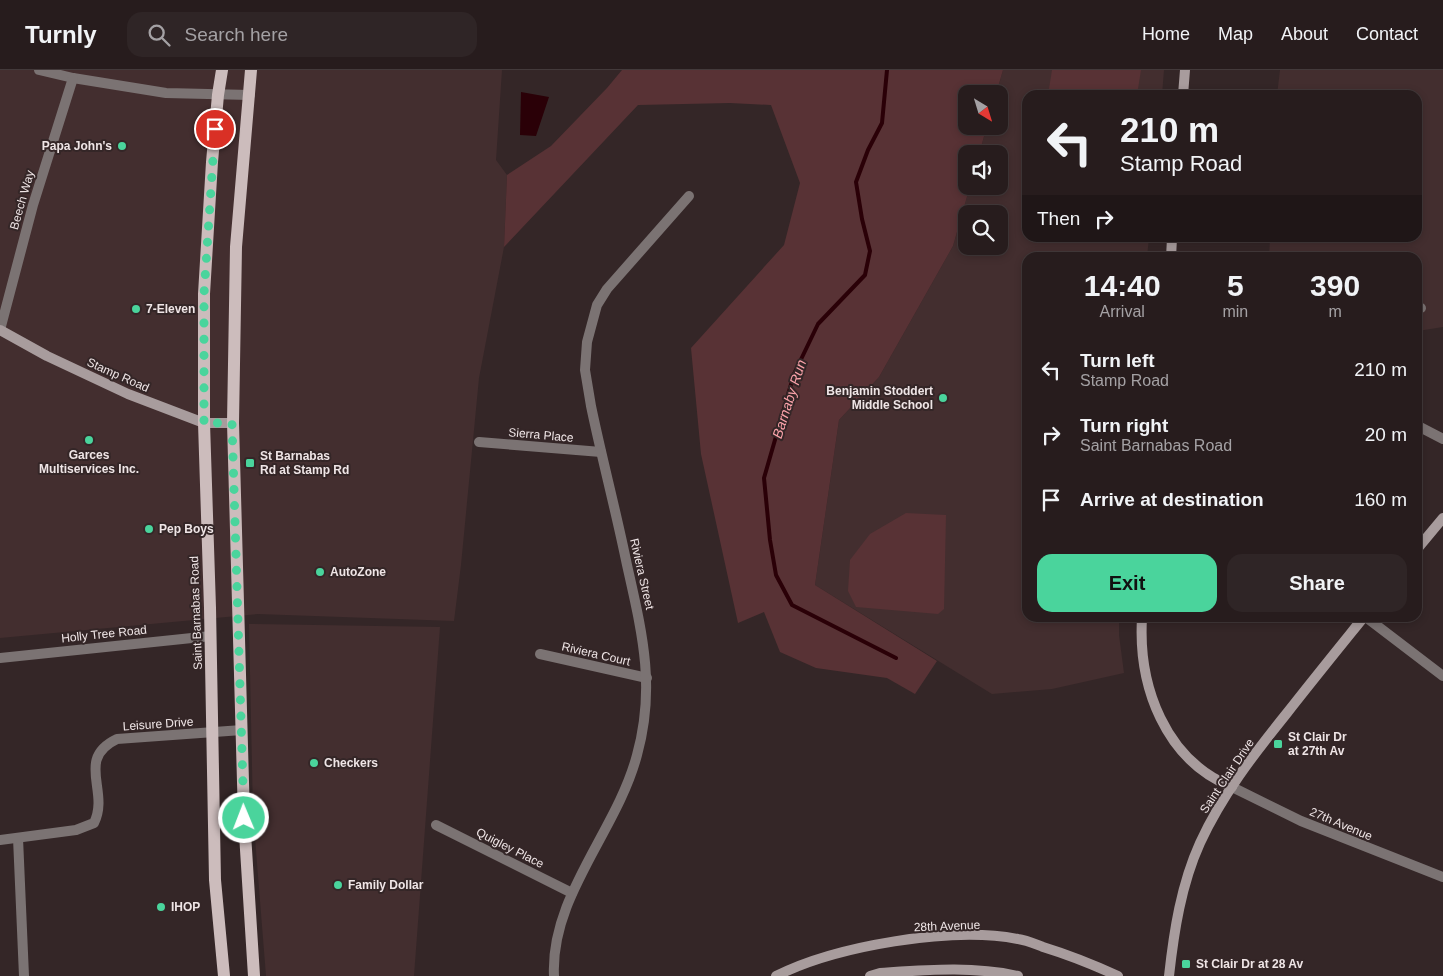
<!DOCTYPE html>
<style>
body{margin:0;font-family:Arial,sans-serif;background:#2f2526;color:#f1f3f6;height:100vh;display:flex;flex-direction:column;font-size:19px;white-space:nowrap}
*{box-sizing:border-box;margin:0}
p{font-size:16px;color:#a4a1a4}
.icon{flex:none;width:28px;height:28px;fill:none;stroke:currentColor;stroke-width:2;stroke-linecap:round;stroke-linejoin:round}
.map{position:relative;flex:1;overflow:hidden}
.drawer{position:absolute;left:1022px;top:182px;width:400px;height:370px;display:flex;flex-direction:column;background:#271c1d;border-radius:15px;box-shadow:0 2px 8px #0003,0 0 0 1px #433a3b}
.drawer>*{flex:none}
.top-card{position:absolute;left:1022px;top:20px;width:400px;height:152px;border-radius:15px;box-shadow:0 2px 8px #0003,0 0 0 1px #433a3b;background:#271c1d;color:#f1f3f6;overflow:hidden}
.needle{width:32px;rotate:142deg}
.tools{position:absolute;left:958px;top:15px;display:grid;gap:10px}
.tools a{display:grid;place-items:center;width:50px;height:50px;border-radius:10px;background:#271c1d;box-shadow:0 2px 8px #0003,0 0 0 1px #433a3b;font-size:25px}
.pin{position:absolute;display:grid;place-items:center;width:42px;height:42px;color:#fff;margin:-21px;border:2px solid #fff;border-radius:50%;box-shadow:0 1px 5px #0007}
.me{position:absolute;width:55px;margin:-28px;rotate:359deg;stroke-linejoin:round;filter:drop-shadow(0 0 4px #0008)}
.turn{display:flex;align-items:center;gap:18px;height:105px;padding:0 15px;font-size:22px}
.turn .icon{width:65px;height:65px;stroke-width:2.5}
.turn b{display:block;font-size:35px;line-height:42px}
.then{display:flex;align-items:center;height:48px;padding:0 15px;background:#0003;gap:10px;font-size:19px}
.eta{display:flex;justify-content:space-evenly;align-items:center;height:85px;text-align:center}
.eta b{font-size:30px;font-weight:700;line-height:35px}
.action{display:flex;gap:10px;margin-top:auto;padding:10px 15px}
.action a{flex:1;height:58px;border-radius:15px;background:#4ad49c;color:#111;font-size:20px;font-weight:700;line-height:58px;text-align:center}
.action a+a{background:#2f2526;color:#f1f3f6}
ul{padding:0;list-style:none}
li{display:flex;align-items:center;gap:15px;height:65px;padding:0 15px}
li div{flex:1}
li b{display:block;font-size:19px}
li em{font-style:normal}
header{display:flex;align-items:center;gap:30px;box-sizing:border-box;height:70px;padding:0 25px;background:#271c1d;border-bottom:1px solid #433a3b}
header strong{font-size:24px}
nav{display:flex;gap:28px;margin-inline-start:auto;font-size:18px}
.search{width:350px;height:45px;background:#2f2526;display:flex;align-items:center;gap:12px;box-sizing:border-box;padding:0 18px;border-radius:15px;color:#a4a1a4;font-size:19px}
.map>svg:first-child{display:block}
.built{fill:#432e2f;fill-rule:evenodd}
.green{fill:#583235}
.water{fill:#2a0007}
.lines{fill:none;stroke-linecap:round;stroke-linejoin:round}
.stream{stroke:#2a0007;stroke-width:4}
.street{stroke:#7b7373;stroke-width:10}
.secondary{stroke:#a89c9d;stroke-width:10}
.primary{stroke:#ccbcbc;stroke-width:12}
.route{stroke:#4ad49c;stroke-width:9;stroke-dasharray:0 16.2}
.poi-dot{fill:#4ad49c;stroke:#342627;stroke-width:2}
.labels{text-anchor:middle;stroke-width:4;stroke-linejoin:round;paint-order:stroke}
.poi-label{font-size:12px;font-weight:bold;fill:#efe5e6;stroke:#342627;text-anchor:start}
.street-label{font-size:12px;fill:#efe5e6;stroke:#342627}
.water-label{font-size:14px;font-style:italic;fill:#fba3aa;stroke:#342627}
</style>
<header>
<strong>Turnly</strong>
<div class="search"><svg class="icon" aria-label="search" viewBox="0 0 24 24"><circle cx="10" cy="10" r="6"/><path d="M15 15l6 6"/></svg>Search here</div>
<nav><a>Home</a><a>Map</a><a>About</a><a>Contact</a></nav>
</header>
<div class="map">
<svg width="1443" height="906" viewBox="0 0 1443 906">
<rect width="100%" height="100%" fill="#342627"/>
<g class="built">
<path d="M0,0H502L496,90L507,105L504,177L479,308L461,495L454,551L258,544L0,568Z"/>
<path d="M1003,0H1164L1162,25H1028V168H1149L1147,187L1028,188V548H1119V565L1124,603L1052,619L992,624L815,515L839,350L879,307L953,176L970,116H999V84H979L987,56H999V24H996ZM966,144H999V176H966Z"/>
<path d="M1280,0H1443V257L1418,261V188H1269L1270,168H1418V25H1277Z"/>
<path d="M249,554L440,557L414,906H266L253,743Z"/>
</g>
<g class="green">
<path d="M622,0H1003L996,24H966V56H987L979,84H966V116H970L953,176L879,307L839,350L815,515L937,591L915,624L887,608L816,598L780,582L764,542L738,553L701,384L691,278L784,175L800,113L771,35L730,33L638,35L504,177L507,105L551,76L607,18Z"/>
<path d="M1052,0H1141L1137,25H1048Z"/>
<path d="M906,443L946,445L944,539L938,544L856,537L848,521L850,490L870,464Z"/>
</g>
<path class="water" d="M521,22L549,27L536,66L520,65Z"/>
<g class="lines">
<path class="stream" d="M887,0L882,53L868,80L856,112L862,149L870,181L865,205L818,254L794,304L764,408L770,470L776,505L792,535L896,588"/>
<g class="street">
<path d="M39,0L73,8L166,23L250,25"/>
<path d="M1418,239L1421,238"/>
<path d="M0,260L33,135L73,8"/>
<path d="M1418,356L1443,369"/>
<path d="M479,372L601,382"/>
<path d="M1367,548L1443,606"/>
<path d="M540,584L647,608"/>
<path d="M0,588L211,566"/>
<path d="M1232,717L1301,751L1443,807"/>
<path d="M436,755L572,823"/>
<path d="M18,768L24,906"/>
<path d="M0,770L76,760L94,753C110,721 75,689 117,669L242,660"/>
<path d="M554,906C550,826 617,761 637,685C656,617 642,562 627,495C616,441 602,389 591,336L585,300L587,272L597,235L607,219L689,126"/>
</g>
<g class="secondary">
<path d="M1183,25L1185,0"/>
<path d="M1171,188L1172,168"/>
<path d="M0,260L47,286L128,324L204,353H233"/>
<path d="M1418,478L1443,448"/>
<path d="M1142,548C1138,616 1165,690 1232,717"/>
<path d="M776,906C836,876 951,856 1018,869C1026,870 1035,874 1043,877C1069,885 1094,895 1118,906"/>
<path d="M870,906L880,903C927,900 972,896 1018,906"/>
<path d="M1169,906C1174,861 1181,815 1200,773C1222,725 1254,684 1287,643C1312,611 1338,579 1363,548"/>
</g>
<g class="primary">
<path d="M222,0L218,25L212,92L204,224V353L210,538L215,810L224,906"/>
<path d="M251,0L236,177L233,353L244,748L254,906"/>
</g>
</g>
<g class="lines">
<path class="route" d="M215,59L204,224V353H232L244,748"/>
</g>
<g class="poi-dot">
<circle cx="122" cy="76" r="5"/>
<circle cx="136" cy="239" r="5"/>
<circle cx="943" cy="328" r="5"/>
<circle cx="89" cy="370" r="5"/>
<rect x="245" y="388" width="10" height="10" rx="2.5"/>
<circle cx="149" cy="459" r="5"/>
<circle cx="320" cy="502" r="5"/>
<rect x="1273" y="669" width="10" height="10" rx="2.5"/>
<circle cx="314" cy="693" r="5"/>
<circle cx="338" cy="815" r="5"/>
<circle cx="161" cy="837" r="5"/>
<rect x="1181" y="889" width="10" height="10" rx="2.5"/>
</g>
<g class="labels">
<g class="poi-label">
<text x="112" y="80" text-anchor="end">Papa John's</text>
<text x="146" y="243">7-Eleven</text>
<text x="933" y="325" text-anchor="end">Benjamin Stoddert<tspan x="933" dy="14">Middle School</tspan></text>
<text x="89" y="389" text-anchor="middle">Garces<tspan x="89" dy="14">Multiservices Inc.</tspan></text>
<text x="260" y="390">St Barnabas<tspan x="260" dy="14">Rd at Stamp Rd</tspan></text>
<text x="159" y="463">Pep Boys</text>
<text x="330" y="506">AutoZone</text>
<text x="1288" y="671">St Clair Dr<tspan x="1288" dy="14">at 27th Av</tspan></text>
<text x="324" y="697">Checkers</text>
<text x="348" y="819">Family Dollar</text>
<text x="171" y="841">IHOP</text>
<text x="1196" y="898">St Clair Dr at 28 Av</text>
</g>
<g class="street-label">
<text transform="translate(22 130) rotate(-74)" y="4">Beech Way</text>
<text transform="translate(118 305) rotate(24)" y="4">Stamp Road</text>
<text transform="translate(541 365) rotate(5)" y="4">Sierra Place</text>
<text transform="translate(642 504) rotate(77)" y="4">Riviera Street</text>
<text transform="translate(196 543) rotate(-92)" y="4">Saint Barnabas Road</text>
<text transform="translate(104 564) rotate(-6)" y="4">Holly Tree Road</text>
<text transform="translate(596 584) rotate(13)" y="4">Riviera Court</text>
<text transform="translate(158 654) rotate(-4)" y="4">Leisure Drive</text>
<text transform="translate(1227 706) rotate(-56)" y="4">Saint Clair Drive</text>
<text transform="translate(1341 754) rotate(23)" y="4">27th Avenue</text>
<text transform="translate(510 778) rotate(27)" y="4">Quigley Place</text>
<text transform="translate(947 856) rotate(-2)" y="4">28th Avenue</text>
</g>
<g class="water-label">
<text transform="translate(789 329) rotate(-72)" y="5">Barnaby Run</text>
</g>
</g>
</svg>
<div class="tools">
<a><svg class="needle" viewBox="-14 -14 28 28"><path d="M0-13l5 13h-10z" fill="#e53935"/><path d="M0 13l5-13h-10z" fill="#a4a1a4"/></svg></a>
<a><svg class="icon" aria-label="sound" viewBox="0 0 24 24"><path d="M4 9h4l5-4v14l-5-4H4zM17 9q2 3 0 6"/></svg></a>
<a><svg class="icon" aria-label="search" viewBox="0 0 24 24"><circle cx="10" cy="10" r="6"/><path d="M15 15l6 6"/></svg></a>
</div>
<div class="pin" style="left:215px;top:59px;background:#d93025"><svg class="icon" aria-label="arrive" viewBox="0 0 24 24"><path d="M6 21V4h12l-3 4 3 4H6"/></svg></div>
<svg class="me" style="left:244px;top:748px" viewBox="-20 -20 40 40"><circle r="17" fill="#4ad49c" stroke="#fff" stroke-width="3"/><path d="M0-11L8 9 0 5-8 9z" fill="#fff"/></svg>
<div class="top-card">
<div class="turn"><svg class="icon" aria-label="left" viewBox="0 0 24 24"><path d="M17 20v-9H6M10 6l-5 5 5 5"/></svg><div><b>210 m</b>Stamp Road</div></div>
<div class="then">Then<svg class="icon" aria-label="right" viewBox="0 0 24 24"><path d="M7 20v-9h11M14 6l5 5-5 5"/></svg></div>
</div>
<section class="drawer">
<div class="eta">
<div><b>14:40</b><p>Arrival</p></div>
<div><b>5</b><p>min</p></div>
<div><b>390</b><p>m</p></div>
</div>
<ul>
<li><svg class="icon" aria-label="left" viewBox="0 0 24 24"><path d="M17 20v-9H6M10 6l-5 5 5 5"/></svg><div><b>Turn left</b><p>Stamp Road</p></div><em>210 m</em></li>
<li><svg class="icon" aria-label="right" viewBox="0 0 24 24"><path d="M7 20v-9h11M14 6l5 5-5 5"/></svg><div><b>Turn right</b><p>Saint Barnabas Road</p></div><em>20 m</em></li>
<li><svg class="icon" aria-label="arrive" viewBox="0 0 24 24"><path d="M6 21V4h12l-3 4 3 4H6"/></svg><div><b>Arrive at destination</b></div><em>160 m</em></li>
</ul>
<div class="action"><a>Exit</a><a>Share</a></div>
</section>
</div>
